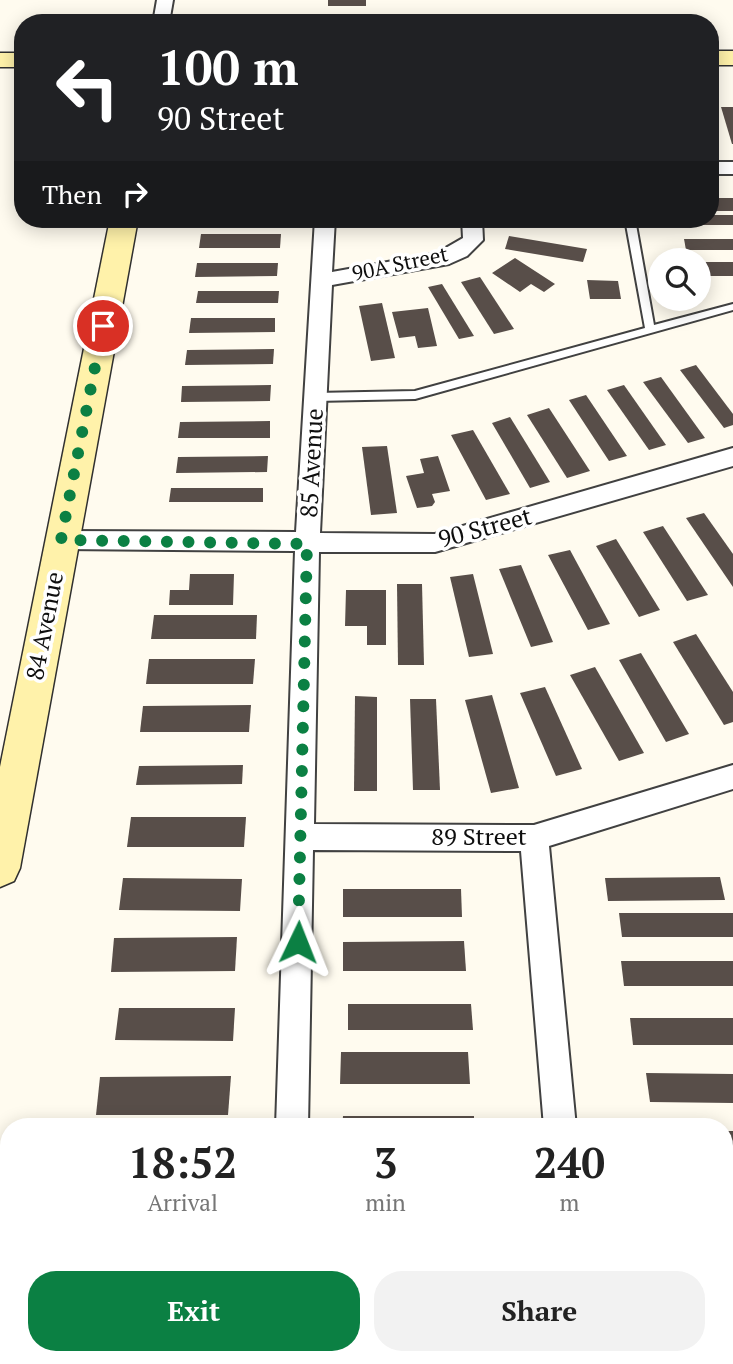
<!DOCTYPE html>
<style>
body{margin:0;font-family:"PT Serif",serif;background:#f2f2f2;color:#222;height:100vh;display:flex;flex-direction:column;font-size:26px;white-space:nowrap}
*{box-sizing:border-box;margin:0}
p{font-size:23px;color:#767676}
.icon{flex:none;width:38px;height:38px;fill:none;stroke:currentColor;stroke-width:2;stroke-linecap:round;stroke-linejoin:round}
.map{position:relative;flex:1;overflow:hidden}
.panel{position:absolute;left:0px;top:1118px;width:733px;height:247px;display:flex;flex-direction:column;background:#fff;border-radius:28px 28px 0 0;box-shadow:0 4px 18px #0003}
.panel>*{flex:none}
.top-card{position:absolute;left:14px;top:14px;width:705px;height:214px;border-radius:28px;box-shadow:0 4px 18px #0003;background:#202124;color:#fff;overflow:hidden}
.controls{position:absolute;left:648px;top:248px;display:grid;gap:14px}
.controls a{display:grid;place-items:center;width:63px;height:63px;border-radius:50%;background:#fff;box-shadow:0 4px 18px #0003;font-size:35px}
.pin{position:absolute;display:grid;place-items:center;width:60px;height:60px;color:#fff;margin:-30px;border:4px solid #fff;border-radius:50%;box-shadow:0 2px 7px #0007}
.me{position:absolute;width:77px;margin:-38px;rotate:2deg;stroke-linejoin:round;filter:drop-shadow(0 0 5px #0008)}
.turn{display:flex;align-items:center;gap:24px;height:147px;padding:0 28px;font-size:32px}
.turn .icon{width:91px;height:91px;stroke-width:2.5}
.turn b{display:block;font-size:49px;line-height:60px}
.then{display:flex;align-items:center;height:66px;padding:0 28px;background:#0003;gap:14px;font-size:26px}
.eta{display:flex;justify-content:space-evenly;align-items:center;height:119px;text-align:center}
.eta b{font-size:42px;font-weight:700;line-height:49px}
.cta{display:flex;gap:14px;margin-top:auto;padding:14px 28px}
.cta a{flex:1;height:80px;border-radius:28px;background:#0b8043;color:#fff;font-size:28px;font-weight:700;line-height:80px;text-align:center}
.cta a+a{background:#f2f2f2;color:#222}
.map>svg:first-child{display:block}
.building{fill:#584e49}
.lines{fill:none;stroke-linecap:round;stroke-linejoin:round}
.lane-casing{stroke:#414141;stroke-width:4}
.street-casing{stroke:#414141;stroke-width:4}
.secondary-casing{stroke:#303030;stroke-width:3}
.lane{fill:#fff;fill-rule:evenodd}
.street{fill:#fff;fill-rule:evenodd}
.secondary{fill:#fff2aa;fill-rule:evenodd}
.route{stroke:#0b8043;stroke-width:12;stroke-dasharray:0 21.6}
.labels{text-anchor:middle;stroke-width:7;stroke-linejoin:round;paint-order:stroke}
.far-street-label{font-size:21px;fill:#0e0e0e;stroke:#fff}
.street-label{font-size:24px;fill:#0e0e0e;stroke:#fff}
</style>
<div class="map">
<svg width="733" height="1364" viewBox="0 0 733 1364">
<rect width="100%" height="100%" fill="#fffbef"/>
<g class="building">
<rect x="328" y="0" width="38" height="6"/>
<path d="M721,107H733V144H732Z"/>
<rect x="710" y="198" width="23" height="13"/>
<path d="M710,215H733V225H682L680,219H710Z"/>
<path d="M504,219H577L578,224H504Z"/>
<path d="M201,234H281L280,248H199Z"/>
<path d="M509,236L587,249L583,262L505,249Z"/>
<path d="M684,239H733V250H686Z"/>
<path d="M515,258L555,284L544,292L531,284L520,292L492,273Z"/>
<rect x="698" y="262" width="35" height="14"/>
<path d="M197,263H278L277,276L195,277Z"/>
<path d="M480,277L514,329L494,334L461,282Z"/>
<path d="M587,280L618,281L621,299H590Z"/>
<path d="M442,284L474,336L459,339L428,287Z"/>
<path d="M198,291H279L278,303H196Z"/>
<path d="M382,303L395,358L371,361L359,306Z"/>
<path d="M428,308L437,346L418,348L415,336L399,338L392,312Z"/>
<path d="M191,318H275V332L189,333Z"/>
<path d="M274,349L273,364L185,365L187,350Z"/>
<path d="M696,365L733,414V425L724,428L680,370Z"/>
<path d="M661,377L705,438L688,443L643,382Z"/>
<path d="M271,385L270,401L181,402L182,386Z"/>
<path d="M624,385L666,445L649,450L607,390Z"/>
<path d="M586,395L627,456L609,461L569,400Z"/>
<path d="M549,408L590,471L567,478L527,415Z"/>
<path d="M510,417L550,482L530,488L492,423Z"/>
<path d="M270,421V438H178L180,422Z"/>
<path d="M473,430L510,494L486,500L451,435Z"/>
<path d="M387,446L397,513L371,515L362,447Z"/>
<path d="M268,456L267,472L176,473L178,457Z"/>
<path d="M438,456L450,491L432,494L435,502L432,506L417,508L406,476L424,473L420,459Z"/>
<path d="M171,488H263V502H169Z"/>
<path d="M704,513L733,554V587L686,518Z"/>
<path d="M663,526L708,595L687,601L643,532Z"/>
<path d="M616,539L660,610L639,617L596,546Z"/>
<path d="M570,550L610,624L588,630L548,555Z"/>
<path d="M521,565L553,642L531,647L499,569Z"/>
<path d="M190,574H234L233,605H169L170,590H189Z"/>
<path d="M473,574L493,654L469,657L450,577Z"/>
<path d="M397,584H422L424,665H398Z"/>
<path d="M346,590H386V645H367V626H345Z"/>
<path d="M154,615H257L256,639H151Z"/>
<path d="M696,634L733,692V722L724,725L673,642Z"/>
<path d="M641,653L689,734L666,742L619,660Z"/>
<path d="M149,659H255L253,684H146Z"/>
<path d="M595,667L644,753L619,761L570,675Z"/>
<path d="M545,687L582,769L556,776L520,693Z"/>
<path d="M492,695L519,788L491,793L465,700Z"/>
<path d="M355,696L377,697V791H354Z"/>
<path d="M410,699H436L440,790H413Z"/>
<path d="M251,705L249,732H140L143,706Z"/>
<path d="M243,765L242,784L136,785L139,766Z"/>
<path d="M131,817H246L244,847H127Z"/>
<path d="M720,877L725,900L608,901L605,878Z"/>
<path d="M123,878L242,879L240,911L119,910Z"/>
<path d="M343,889H461L462,917H343Z"/>
<path d="M619,913H733V937H622Z"/>
<path d="M237,937L235,971L111,972L114,938Z"/>
<path d="M464,941L466,971H343V942Z"/>
<path d="M621,961H733V986H624Z"/>
<path d="M348,1004H471L473,1030H348Z"/>
<path d="M119,1008H235L233,1041L115,1040Z"/>
<path d="M630,1018H733V1045H633Z"/>
<path d="M341,1052H468L470,1084H340Z"/>
<path d="M646,1073L733,1074V1103L650,1102Z"/>
<path d="M231,1076L228,1115H96L100,1077Z"/>
<path d="M343,1116H474V1127H342Z"/>
<rect x="724" y="1131" width="9" height="34"/>
<rect x="724" y="1198" width="9" height="36"/>
<path d="M733,1287V1332L724,1335V1290Z"/>
<path d="M345,1356H488V1361L345,1362Z"/>
</g>
<g class="lines">
<g class="lane-casing">
<path id="lane" d="M625,219H635L654,325L733,304V310L415,399L315,401L310,397L315,393L415,391L645,328Z"/>
</g>
<g class="street-casing">
<g id="street">
<path d="M157,0H173L169,23H153Z"/>
<rect x="710" y="162" width="23" height="12"/>
<path d="M315,219H335L332,272L437,253L463,238L462,219H482L483,240L467,256L449,264L332,285L320,533L435,534L733,448V466L435,552H319L314,824L534,825L733,765V789L549,846L576,1127H544L521,851L313,850L308,1127H276L295,551L61,549L52,547L49,540L52,533L61,531L296,532Z"/>
<rect x="267" y="1356" width="36" height="8"/>
<path d="M563,1356H599L600,1364H564Z"/>
</g>
</g>
<g class="secondary-casing">
<g id="secondary">
<rect x="710" y="51" width="23" height="14"/>
<rect x="0" y="53" width="23" height="14"/>
<path d="M110,219H138L20,868L14,881L0,887V767Z"/>
</g>
</g>
<use href="#lane" class="lane"/>
<use href="#street" class="street"/>
<use href="#secondary" class="secondary"/>
</g>
<g class="lines">
<path class="route" d="M103,326L61,540L307,544L298,942"/>
</g>
<g class="labels">
<g class="far-street-label">
<text transform="translate(400 264) rotate(-12)" y="7">90A Street</text>
</g>
<g class="street-label">
<text transform="translate(312 463) rotate(-87)" y="8">85 Avenue</text>
<text transform="translate(485 528) rotate(-15)" y="8">90 Street</text>
<text transform="translate(45 626) rotate(-79)" y="8">84 Avenue</text>
<text x="479" y="845">89 Street</text>
</g>
</g>
</svg>
<div class="controls">
<a><svg class="icon" aria-label="search" viewBox="0 0 24 24"><circle cx="10" cy="10" r="6"/><path d="M15 15l6 6"/></svg></a>
</div>
<div class="pin" style="left:103px;top:326px;background:#d93025"><svg class="icon" aria-label="arrive" viewBox="0 0 24 24"><path d="M6 21V4h12l-3 4 3 4H6"/></svg></div>
<svg class="me" style="left:298px;top:942px" viewBox="-20 -20 40 40"><path d="M0-17L14 15 0 8-14 15z" fill="#0b8043" stroke="#fff" stroke-width="4"/></svg>
<div class="top-card">
<div class="turn"><svg class="icon" aria-label="left" viewBox="0 0 24 24"><path d="M17 20v-9H6M10 6l-5 5 5 5"/></svg><div><b>100 m</b>90 Street</div></div>
<div class="then">Then<svg class="icon" aria-label="right" viewBox="0 0 24 24"><path d="M7 20v-9h11M14 6l5 5-5 5"/></svg></div>
</div>
<section class="panel">
<div class="eta">
<div><b>18:52</b><p>Arrival</p></div>
<div><b>3</b><p>min</p></div>
<div><b>240</b><p>m</p></div>
</div>
<div class="cta"><a>Exit</a><a>Share</a></div>
</section>
</div>
